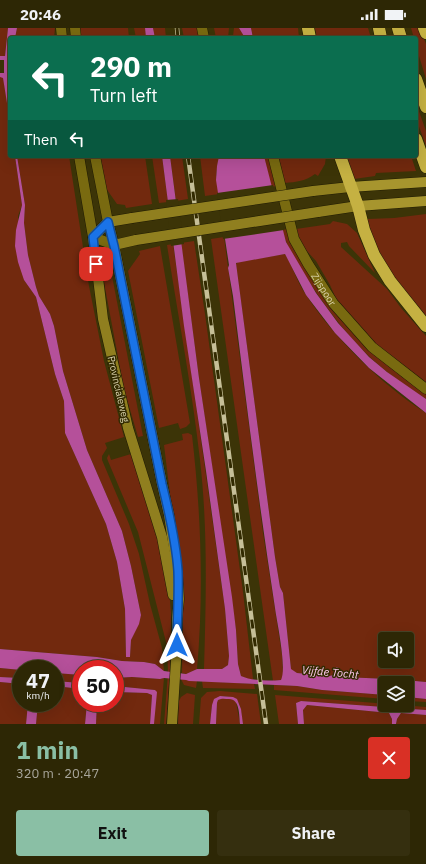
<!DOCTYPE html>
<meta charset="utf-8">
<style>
body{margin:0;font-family:"IBM Plex Sans",sans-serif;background:#352f0f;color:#f1f3f6;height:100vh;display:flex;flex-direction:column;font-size:15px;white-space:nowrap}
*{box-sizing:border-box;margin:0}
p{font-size:13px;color:#a7a59a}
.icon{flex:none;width:22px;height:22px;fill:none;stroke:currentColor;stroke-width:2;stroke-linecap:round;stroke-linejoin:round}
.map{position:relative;height:696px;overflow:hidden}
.drawer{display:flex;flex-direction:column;background:#2d2705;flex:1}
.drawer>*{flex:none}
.guide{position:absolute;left:8px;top:8px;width:410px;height:122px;border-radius:4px;box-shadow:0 4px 16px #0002,0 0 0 1px #484427;background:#0b6e4f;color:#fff;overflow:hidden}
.controls{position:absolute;left:378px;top:604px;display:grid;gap:8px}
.controls a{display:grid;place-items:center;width:36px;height:36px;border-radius:4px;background:#2d2705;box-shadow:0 4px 16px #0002,0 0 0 1px #484427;font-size:20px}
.speed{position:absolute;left:12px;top:632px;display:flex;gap:8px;font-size:20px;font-weight:700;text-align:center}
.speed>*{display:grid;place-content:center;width:52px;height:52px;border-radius:50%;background:#2d2705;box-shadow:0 4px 16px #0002,0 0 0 1px #484427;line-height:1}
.speed small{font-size:10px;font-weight:400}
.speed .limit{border:6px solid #d22;background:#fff;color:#111}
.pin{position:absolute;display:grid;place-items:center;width:34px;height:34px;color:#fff;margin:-17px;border-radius:8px;box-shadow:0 2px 6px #0006}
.me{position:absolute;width:44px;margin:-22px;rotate:0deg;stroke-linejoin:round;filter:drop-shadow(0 0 3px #0008)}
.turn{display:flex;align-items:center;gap:14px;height:84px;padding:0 16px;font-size:18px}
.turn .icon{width:52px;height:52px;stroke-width:2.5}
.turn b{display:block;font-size:28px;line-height:34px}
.then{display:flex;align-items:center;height:38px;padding:0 16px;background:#0003;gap:8px;font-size:15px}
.round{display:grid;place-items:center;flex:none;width:42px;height:42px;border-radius:4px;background:#352f0f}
.overview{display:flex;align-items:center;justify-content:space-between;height:68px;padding:0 16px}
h1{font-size:24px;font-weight:700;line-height:30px;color:#8abfa5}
.primary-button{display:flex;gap:8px;margin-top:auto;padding:8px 16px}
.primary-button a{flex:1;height:46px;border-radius:4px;background:#8abfa5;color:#111;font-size:16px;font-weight:700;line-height:46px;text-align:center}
.primary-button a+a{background:#352f0f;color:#f1f3f6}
.status{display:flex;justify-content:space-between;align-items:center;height:28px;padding:0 20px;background:#2d2705;direction:ltr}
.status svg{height:11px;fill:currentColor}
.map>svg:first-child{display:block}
.green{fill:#72290e;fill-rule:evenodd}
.water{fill:#b5509a}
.pier{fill:#3c3407}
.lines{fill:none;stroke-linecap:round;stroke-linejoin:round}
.minor-casing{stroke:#201c03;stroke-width:11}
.tertiary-casing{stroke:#201c03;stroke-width:11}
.secondary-casing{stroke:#201c03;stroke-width:11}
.primary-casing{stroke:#201c03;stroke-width:11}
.motorway-casing{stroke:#201c03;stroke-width:13}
.minor{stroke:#796a10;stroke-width:10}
.tertiary{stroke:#796a10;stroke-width:10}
.secondary{stroke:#907f1f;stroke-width:10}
.primary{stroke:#a7952e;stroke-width:10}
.motorway{stroke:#c5b142;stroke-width:12}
.rail-casing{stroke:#c6bf98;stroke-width:4.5}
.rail{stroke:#322a00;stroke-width:3;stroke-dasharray:9;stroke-linecap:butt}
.secondary-bridge-casing{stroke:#201c03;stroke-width:11;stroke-linecap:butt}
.secondary-bridge{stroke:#907f1f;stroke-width:10}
.route-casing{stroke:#114b97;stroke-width:10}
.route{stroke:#1a73e8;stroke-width:7}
.labels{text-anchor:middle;stroke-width:3;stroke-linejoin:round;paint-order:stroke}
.street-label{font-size:10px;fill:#dbd4ae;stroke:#322a00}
.water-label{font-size:11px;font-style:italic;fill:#fdc8ec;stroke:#322a00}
</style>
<div class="status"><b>20:46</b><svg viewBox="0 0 49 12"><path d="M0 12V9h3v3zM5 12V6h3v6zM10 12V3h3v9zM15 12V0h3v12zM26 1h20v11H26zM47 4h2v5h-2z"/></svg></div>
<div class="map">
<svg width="426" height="696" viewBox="0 0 426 696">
<rect width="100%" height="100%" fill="#3c3407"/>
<g class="green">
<path d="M0,0H8L5,28H0Z"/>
<path d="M17,0H55L54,10H15Z"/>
<path d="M79,0H128L129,10H80Z"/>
<path d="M134,0H145L146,10H136Z"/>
<path d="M153,0H165L166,10H155Z"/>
<path d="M182,0H198L200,10H184Z"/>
<path d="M214,0H229L228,10H216Z"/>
<path d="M234,0H239L245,10H234L233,8Z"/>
<path d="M251,0H298L299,10H253Z"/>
<path d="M315,0H368L371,10H317Z"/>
<path d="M411,0H420L426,16V51L416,18V10H414Z"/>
<path d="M10,27V80L8,64L7,31Z"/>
<path d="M0,49H3L10,94V128H15L22,177L18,188L24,252L36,269L55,346L64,373L65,405L106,496L117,534L125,581L126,629H130L131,612L141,587L131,538L122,503L87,422L63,343L54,298L50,286L39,268L36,259L28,227L24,195L25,177L17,128H69L89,258L104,333L124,409L105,415L107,420L102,428V432L129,496L139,526L150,576L162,620L164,643L155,636L144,634L122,633L97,629L0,621Z"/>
<path d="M416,75L426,103V118L416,90Z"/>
<path d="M98,128H145L152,176L126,180L125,177L117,176L103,156Z"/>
<path d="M152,128H162L168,174L159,175Z"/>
<path d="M170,128H182L188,171L176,173Z"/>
<path d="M200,128H219L216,147L219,166L205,168Z"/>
<path d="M264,128H268L276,158L271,159Z"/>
<path d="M277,128H326L325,136L318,148L315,146C306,153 296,154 285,155Z"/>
<path d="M346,128H411L416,143L376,145L375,148L354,151Z"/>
<path d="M426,186V291L405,267L379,225L367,195L368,191L394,190Z"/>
<path d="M333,193L347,196L357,205L375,245L349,218L347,214L341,215V219L387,261L401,280L426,308V356L372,314L338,275L330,257L316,233L305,221L298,211L296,201L330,196Z"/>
<path d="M288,201L374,326L402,349L426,366V371C411,361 395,351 381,339C354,316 332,288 312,258C300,240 288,222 282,202Z"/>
<path d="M224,209L263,505L282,627L283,648L281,652L273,653L211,211Z"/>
<path d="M194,213L205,286L243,564L253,651H247L241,648L238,636L236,602L199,350L181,215Z"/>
<path d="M173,216L225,581L229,628L228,637L222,641H204C206,571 208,502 200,432C192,360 178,288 167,217Z"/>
<path d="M160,218L190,395L186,399L180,401L178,395L159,400L128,243L140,226L139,223Z"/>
<path d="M285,226C293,239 297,254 306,267C334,310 382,357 426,385V654L405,652L401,650L389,651L343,649L336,639V643L333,647L329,648L297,645L291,642L283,565L280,559L275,529L236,236L238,234ZM385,611H407V633H385Z"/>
<path d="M112,248L143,408L138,409L124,361L103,249Z"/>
<path d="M188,405L192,407C201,485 204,563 197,641L186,646L182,645L183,593L182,564L164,417L183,412L182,406Z"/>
<path d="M109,426L111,432L131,426L132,427L157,500L169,561L171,585L170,641L166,696H164L168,645L167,618L138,504L108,433L107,430Z"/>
<path d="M0,640L21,642V650L0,649Z"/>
<path d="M55,645L81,647V655L55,653Z"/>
<path d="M132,649L160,651L164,650L160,696H154L156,664L155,662L115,658V650Z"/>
<path d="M181,651L197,653L196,660L184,657Z"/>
<path d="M202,653L254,656L255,661L203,660Z"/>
<path d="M0,654L21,656V675H28L26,696H0Z"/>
<path d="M274,657L297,658L322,662L385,667V671L274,662Z"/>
<path d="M55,658L81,661V675H87L85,696H36L38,675H55Z"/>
<path d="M220,663L257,666L261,696H243C240,677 242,668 220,668L212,677L210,696H199L201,670L207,664Z"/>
<path d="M115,664L147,665L152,667L150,696H96L97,675H115Z"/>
<path d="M187,665L195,667L193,696H178L179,673L181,669Z"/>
<path d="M275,667L426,679V682L301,673L296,675L298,696H279Z"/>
<path d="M407,669L426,671V674L407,673Z"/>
<path d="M222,670L233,671L236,674L240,696H216L217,675L218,672Z"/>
<path d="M307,677L389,685L392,691V696H304L303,681Z"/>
<path d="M401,685L426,687V696H396L397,691Z"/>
</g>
<g class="water">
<path d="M8,0H17L15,10H10V27L7,31L8,64L10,80V94L3,50L0,49V45H4V32H0V28H5Z"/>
<path d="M145,0H153L155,10H146Z"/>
<path d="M239,0H251L253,10H245Z"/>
<path d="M15,128H17L25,177L24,195L28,227L36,259L39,268L50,286L54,298L63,343L87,422L122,503L131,538L141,587L139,596L131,612L130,629H126L125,581L117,534L106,496L65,405L64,373L55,346L36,269L24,252L18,234L15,218L16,202L22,177Z"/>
<path d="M162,128H170L199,350L232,569L236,602L238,636L241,648C252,653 268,653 281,652C287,640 277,595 275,580C259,477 246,372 233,268L228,240L229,237L216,152L217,138L219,128H264L286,214L316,265L338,295L369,329L387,344L426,371V385L369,340L335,305L306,267L285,226L236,235L275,529L280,559L283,565L291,641L297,645L329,648L334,647L336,643V639L339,640V645L343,649L389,651L401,650L405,652L426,654V671L407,669V655H385V667L322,662L297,658L189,653L186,652L164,650L160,651L132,649L115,650V641H81V647L55,645V641L21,642L0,640V621L97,629L122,633L144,634L155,636L164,643L186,646L197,641H222L228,637L229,628L225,581L206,443L184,298Z"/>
<path d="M0,649L21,650V656L0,654Z"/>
<path d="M55,653L81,655V661L55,658Z"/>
<path d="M115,658L155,662L157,664L154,696H150L152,667L147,665L115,664Z"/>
<path d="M220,668L233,669L237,671L241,681L243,696H240C239,687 240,671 229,671C225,671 222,670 218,672L217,675L216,696H210L212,677L214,671Z"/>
<path d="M301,673L426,682V687L401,685L397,691L396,696H392V691L389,685L307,677L303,682L304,696H298L296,675Z"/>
<path d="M28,675H38L36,696H26Z"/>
<path d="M87,675H97L96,696H85Z"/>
</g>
<g class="pier">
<path d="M273,157L284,202L223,211L217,165Z"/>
<path d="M178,171L184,216L171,218L166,172Z"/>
</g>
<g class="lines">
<g class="minor-casing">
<g id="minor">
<path d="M202,0L204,10"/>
<path id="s1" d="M273,128L294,211L308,236L333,275L372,319L426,361"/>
</g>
</g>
<g class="tertiary-casing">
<g id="tertiary">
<path d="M61,0L62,10"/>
<path d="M75,0L76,10"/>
<path d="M79,128L93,209L114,217"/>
<path d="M95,128L108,194L114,217"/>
</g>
</g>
<g class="secondary-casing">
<g id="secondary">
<path d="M313,163L350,159"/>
<path d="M318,184L358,178"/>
<path d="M132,190L108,194L93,209L103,291L128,400L162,509L173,567"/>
<path d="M136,212L114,217L162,456L169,487L177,541L179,571L177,590V617L172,696"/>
</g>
</g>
<g class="primary-casing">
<g id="primary">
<path d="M350,159L426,154"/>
<path d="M358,178L426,173"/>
</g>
</g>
<g class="motorway-casing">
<g id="motorway">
<path d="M308,0L310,10"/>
<path d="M379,0L381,10"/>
<path d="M398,0L401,10"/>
<path d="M424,0L426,5"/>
<path d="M416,51L426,79"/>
<path d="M416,111L426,139"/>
<path d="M340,128L358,178L364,202L374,227L390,253L426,298"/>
</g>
</g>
<use href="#minor" class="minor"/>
<use href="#tertiary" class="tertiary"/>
<use href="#secondary" class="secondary"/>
<use href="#primary" class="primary"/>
<use href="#motorway" class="motorway"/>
<g class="rail-casing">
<g id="rail">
<path d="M177,0L178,10"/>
<path d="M188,128L266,696"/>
</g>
</g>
<use href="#rail" class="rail"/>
<g class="secondary-bridge-casing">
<g id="secondary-bridge">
<path d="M132,190L313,163"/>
<path d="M136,212L318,184"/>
</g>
</g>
<use href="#secondary-bridge" class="secondary-bridge"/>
</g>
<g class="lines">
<g class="route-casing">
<path id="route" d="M96,236L93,209L108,194L114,218L162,456C169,484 176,514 178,543C179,568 177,592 177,617"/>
</g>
<use href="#route" class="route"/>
</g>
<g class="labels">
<g class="street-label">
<text dy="4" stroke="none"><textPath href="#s1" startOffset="144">Zijspoor</textPath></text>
<text transform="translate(119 361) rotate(77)" y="4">Provincialeweg</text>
</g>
<g class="water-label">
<text transform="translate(330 644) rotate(5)" y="4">Vijfde Tocht</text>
</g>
</g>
</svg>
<div class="controls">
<a><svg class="icon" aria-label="sound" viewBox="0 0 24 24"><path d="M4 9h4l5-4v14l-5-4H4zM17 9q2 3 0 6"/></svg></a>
<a><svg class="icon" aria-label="layers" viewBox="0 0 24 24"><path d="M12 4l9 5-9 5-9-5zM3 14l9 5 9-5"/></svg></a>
</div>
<div class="speed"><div>47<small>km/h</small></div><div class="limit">50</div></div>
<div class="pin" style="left:96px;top:236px;background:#d93025"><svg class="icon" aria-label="arrive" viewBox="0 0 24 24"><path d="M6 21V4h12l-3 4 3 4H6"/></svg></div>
<svg class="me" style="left:177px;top:617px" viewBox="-20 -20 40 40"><path d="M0-17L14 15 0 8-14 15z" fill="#1a73e8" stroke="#fff" stroke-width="4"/></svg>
<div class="guide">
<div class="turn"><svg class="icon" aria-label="left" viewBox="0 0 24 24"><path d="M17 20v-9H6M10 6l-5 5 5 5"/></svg><div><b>290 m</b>Turn left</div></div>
<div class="then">Then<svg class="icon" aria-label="left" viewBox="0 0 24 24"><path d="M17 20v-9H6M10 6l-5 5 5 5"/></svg></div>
</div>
</div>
<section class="drawer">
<div class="overview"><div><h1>1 min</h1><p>320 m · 20:47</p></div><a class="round" style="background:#d93025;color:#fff"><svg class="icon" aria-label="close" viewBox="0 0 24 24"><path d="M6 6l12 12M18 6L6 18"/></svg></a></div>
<div class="primary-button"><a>Exit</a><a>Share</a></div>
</section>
